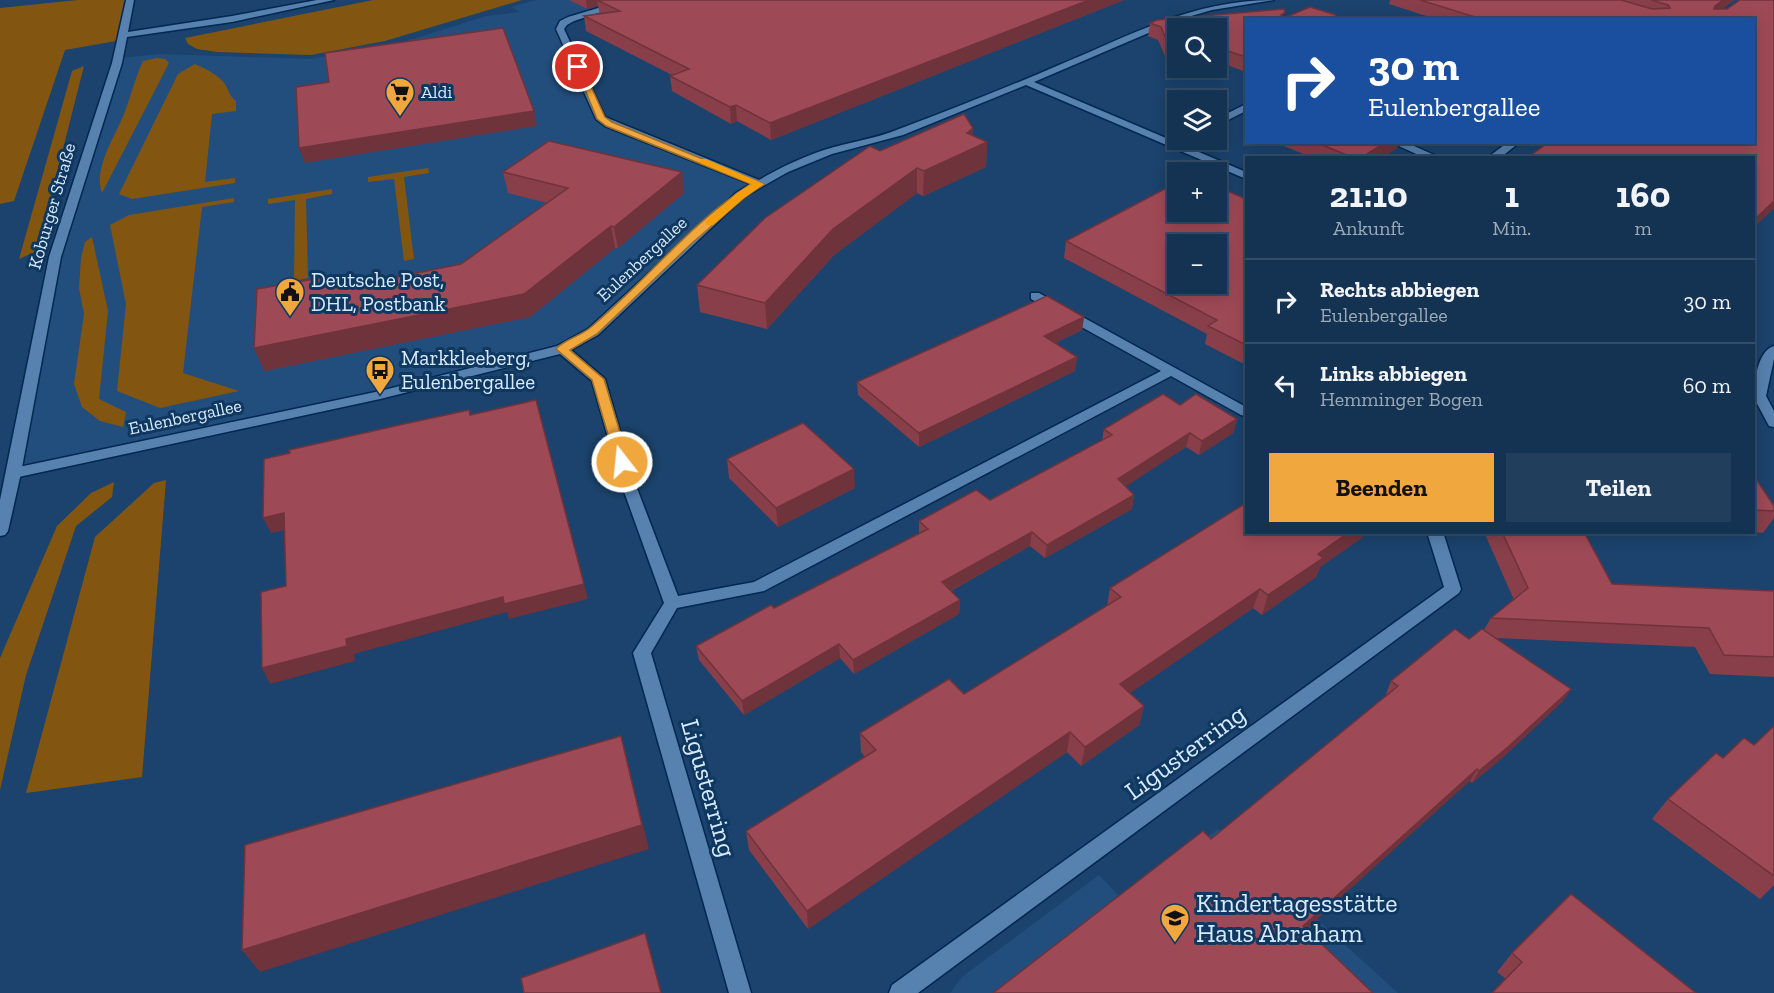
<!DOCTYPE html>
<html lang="de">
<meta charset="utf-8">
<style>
body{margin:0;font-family:"Zilla Slab",serif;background:#213e5c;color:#f1f3f6;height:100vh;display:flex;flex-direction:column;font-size:22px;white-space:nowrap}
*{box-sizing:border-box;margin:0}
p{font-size:20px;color:#9daab8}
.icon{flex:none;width:33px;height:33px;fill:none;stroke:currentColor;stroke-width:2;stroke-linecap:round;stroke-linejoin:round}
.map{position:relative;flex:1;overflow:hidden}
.side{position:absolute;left:1245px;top:156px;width:510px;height:378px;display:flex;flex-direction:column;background:#143252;border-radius:0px;box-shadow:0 3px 15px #0003,0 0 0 2px #334d69}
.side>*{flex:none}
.hud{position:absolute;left:1245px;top:18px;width:510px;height:126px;border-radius:0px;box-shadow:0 3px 15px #0003,0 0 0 2px #334d69;background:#1a4fa0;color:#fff;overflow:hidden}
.buttons{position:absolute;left:1167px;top:18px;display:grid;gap:12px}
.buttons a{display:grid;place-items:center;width:60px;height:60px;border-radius:0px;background:#143252;box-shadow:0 3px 15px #0003,0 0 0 2px #334d69;font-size:30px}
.pin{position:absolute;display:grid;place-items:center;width:51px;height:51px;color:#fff;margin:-26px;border:3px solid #fff;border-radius:50%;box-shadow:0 2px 6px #0007}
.me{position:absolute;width:66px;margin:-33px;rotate:344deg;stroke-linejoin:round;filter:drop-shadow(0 0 4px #0008)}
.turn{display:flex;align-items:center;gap:21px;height:126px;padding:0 24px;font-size:27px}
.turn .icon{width:78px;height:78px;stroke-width:2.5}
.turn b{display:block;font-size:42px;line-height:51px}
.eta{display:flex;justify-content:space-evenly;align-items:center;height:102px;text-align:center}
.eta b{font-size:36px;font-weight:700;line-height:42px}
.primary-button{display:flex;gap:12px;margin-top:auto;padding:12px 24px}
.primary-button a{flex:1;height:69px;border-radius:0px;background:#efa73e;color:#111;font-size:24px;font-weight:700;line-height:69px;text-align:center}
.primary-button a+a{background:#213e5c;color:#f1f3f6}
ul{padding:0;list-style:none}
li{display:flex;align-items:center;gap:18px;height:84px;padding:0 24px;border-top:2px solid #334d69}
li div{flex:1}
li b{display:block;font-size:22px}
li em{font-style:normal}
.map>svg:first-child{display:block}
.built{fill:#224e7d}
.green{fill:#825611}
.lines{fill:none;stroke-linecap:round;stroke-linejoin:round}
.street-casing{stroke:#002850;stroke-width:3}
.secondary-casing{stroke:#002850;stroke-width:3}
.street{fill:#5781af;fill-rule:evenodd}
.secondary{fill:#5781af;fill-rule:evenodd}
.wall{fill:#883f4a}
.shaded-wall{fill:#6f333c}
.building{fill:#9e4956;stroke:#6f333c;stroke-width:1.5;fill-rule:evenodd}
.route{fill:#efa73e;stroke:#9b6d28;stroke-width:1.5}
.slow{fill:#f59e0b}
.labels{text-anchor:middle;stroke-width:6;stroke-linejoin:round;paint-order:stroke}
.far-poi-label{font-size:18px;fill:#d8eafe;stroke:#0f3861;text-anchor:start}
.far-street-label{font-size:18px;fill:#d8eafe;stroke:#0f3861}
.poi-label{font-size:21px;fill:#d8eafe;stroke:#0f3861;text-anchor:start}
.near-street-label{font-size:26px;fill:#d8eafe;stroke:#0f3861}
.near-poi-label{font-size:26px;fill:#d8eafe;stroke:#0f3861;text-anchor:start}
</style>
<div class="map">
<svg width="1774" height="993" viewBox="0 0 1774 993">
<rect width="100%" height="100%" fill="#1b436d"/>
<g class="built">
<path d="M536,0H634L571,19L560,29L601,119L759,184L593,332L522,360L14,473L46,307L118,58L162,54L310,59L400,43L486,16L520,12L511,7Z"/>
<path d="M1218,829L1398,993H950L963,976L1099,875L1124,901Z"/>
</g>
<g class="green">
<path d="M78,0H130L122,40L65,50L14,201L0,204V8Z"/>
<path d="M373,0H522L385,41L311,55L217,52L197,49L188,44L185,38Z"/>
<path d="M157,58L165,59L169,63L102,193C93,168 115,137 124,114C131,96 135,78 143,61Z"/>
<path d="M195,64C206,69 217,74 225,84C229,91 230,97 236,101V111L212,114L205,182L235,178V183L132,199L119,194L178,74Z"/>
<path d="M84,66L37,251L19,259L72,71Z"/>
<path d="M428,168L429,173L404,177L414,259L404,261L394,179L368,182V177Z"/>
<path d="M332,189V194L306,199L308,278L294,281L295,200L268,204V199Z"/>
<path d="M234,198V202L202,207L183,373L239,391L160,408L117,391L126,304L110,225L129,215Z"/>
<path d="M92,237L108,311L99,399L126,412L123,427L100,421L82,407L74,384L84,314L79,288L81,258L85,242Z"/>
<path d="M166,480L142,777L26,793L95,537L154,483Z"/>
<path d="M114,482L112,497L76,526L26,675L0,790V658L57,526L91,493Z"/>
</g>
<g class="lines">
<g class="street-casing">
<g id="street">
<path d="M625,0H638L574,21L567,25L564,29L605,117L759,180C780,168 802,157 824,150C849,142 875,139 899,129C952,109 1006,88 1059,65C1132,35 1192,0 1274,0L1212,10L1181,19L1034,82L1246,172V179L1026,85L903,135L832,154L788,172L744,197L598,335L571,350L605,379L635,483L678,596L754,582L1161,371L1031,299V293H1039L1246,407V416L1241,415L1171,376L764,591L677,608L651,653L751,993H729L633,653L664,603L621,483L592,381L560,354L380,399L14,478L7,473L14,468L380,391L557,346L588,329L736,193L751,184L605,126L596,119L556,29L560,21L568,17Z"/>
<path d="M1246,104V111L1216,126V119Z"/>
<path d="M1390,142H1405L1441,158H1425Z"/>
<path d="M1508,142H1520L1500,158H1487Z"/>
<path d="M1774,346V359L1766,396L1774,411V427L1769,426L1754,398C1754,383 1757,351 1774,346Z"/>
<path d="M1427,532H1443L1461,589L1459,593L918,993H889L892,985L1444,587Z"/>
</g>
</g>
<g class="secondary-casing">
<path id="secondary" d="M126,0H134L128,32L232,16L317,0H334L232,22L127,37L122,63L61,257L21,473L8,531L5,535L0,536V500L49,257L112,63Z"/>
</g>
<use href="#street" class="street"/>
<use href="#secondary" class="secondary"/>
</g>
<g class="wall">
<path d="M569,0H1124L771,140L737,121L731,124L672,91L670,76L672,75L586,31L584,16L600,14L598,6L587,9Z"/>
<path d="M1390,0H1734L1722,9H1727L1774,0V208L1754,227V20H1439L1389,4Z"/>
<path d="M1284,18L1335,20H1246V72L1216,61V28L1178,68H1193L1174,77L1158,40L1148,36L1150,23Z"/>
<path d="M973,128L972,135L987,142L986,167L923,196L917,193L834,255L767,329L700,312L697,285L880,151Z"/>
<path d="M1274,142H1399L1397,148L1381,158H1313Z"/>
<path d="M503,172L684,193L618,248H615L530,317L264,371L320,278L322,284L374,282L461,264L547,203L508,193Z"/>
<path d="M1246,199V365L1205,344L1207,334L1064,258L1066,241Z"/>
<path d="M1084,317L1082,330L1055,343L1077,357L1075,371L919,447L858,395L857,382Z"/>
<path d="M1180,405L1237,419L1233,433L1199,455L1186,447L1125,486L1134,495L1132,509L1045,558L1030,546L951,591L960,600L959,614L854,674L840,658L744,715L699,660L696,646L774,608L919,533V521L990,500L1102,440L1104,429Z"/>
<path d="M727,459L855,488L778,527L729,478Z"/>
<path d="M1754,476L1774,506V518L1763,533L1754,532Z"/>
<path d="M1246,532H1370L1320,567L1316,577L1262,615L1253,608L1130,693L1144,706L1139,725L1081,766L1067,752L808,929L749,850L746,831L865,757L861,752L860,733L964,694L1107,606L1110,588Z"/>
<path d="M1484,532H1584L1612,584L1774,591V677L1710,674L1695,647L1496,638L1563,701L1500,760L1472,783L1470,781L1211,839L1387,695L1386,694L1391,681L1484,630L1491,618L1514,600Z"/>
<path d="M1774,726V885L1760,899L1652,819L1668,799L1723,758L1754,745Z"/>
<path d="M1512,953L1696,993L1506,979L1497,972Z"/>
</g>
<g class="shaded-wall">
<path d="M586,0H617H597L598,6L587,9Z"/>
<path d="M1089,0H1124L771,140L770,123Z"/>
<path d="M1723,0H1734L1709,18L1715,6Z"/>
<path d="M1176,63H1178V68H1193L1174,77Z"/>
<path d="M736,105L737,121L731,124L730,107Z"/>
<path d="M534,111L537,126L305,163L299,148Z"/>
<path d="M973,128L971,150L987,142L986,167L923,196L924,171Z"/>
<path d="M1386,142H1399L1397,148L1381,158H1361Z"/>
<path d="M917,168V193L834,255L767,329L765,303L833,229Z"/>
<path d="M682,172L684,193L618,248L614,227Z"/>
<path d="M1774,201V208L1754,227V220Z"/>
<path d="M611,226L615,248L530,317L264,371L254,348Z"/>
<path d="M1084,317L1082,330L1042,349L1044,336Z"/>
<path d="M1077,357L1075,371L919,447V433Z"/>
<path d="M1237,419L1233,433L1199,455L1202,441Z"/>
<path d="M1190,433L1186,447L1116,493L1118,479Z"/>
<path d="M854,469L855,488L778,527L776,508Z"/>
<path d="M1134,495L1132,509L1045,558L1047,545Z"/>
<path d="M284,513L291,529L271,533L263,518Z"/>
<path d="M1032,532L1030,546L941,596L942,582Z"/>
<path d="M1349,532H1370L1320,567L1316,577L1262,615L1268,595L1318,554Z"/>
<path d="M584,584L588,599L509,619L507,612L354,654L355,661L270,684L262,668L346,639L503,597Z"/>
<path d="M1260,589L1253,608L1116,703L1120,684Z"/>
<path d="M960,600L959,614L854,674L853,660Z"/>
<path d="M839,644L840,658L744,715L742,701Z"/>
<path d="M1571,689L1563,701L1500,760L1472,783L1479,771Z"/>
<path d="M1144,706L1139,725L1081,766L1085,747Z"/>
<path d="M1070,732L1067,752L808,929L807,911Z"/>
<path d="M621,736L649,849L260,972L242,950Z"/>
<path d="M1477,769L1470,781L1297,937L1303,926Z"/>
</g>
<g class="building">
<path d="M597,0H1089L770,123L736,105L730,107L670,76L689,69L584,16L620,11Z"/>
<path d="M1420,0H1621L1652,9L1670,8L1668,5L1651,0H1723L1715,6L1714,9H1727L1740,0H1774V201L1754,220V158H1527L1549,142H1754V20H1485Z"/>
<path d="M1310,7L1336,15L1334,20H1246V57L1216,47V28H1178V63H1176L1161,27L1150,23L1157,20L1284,9L1285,13L1281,15L1284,18Z"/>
<path d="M503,28L534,111L299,148L296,87L329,82L325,53Z"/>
<path d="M964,114L973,128L967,133L987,142L924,171L917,168L833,229L765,303L697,285L765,218L870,146L880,151Z"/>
<path d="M549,141L682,172L614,227L611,226L524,294L254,348L257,289L320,278V285L372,276V282L461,264L568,188L503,172Z"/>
<path d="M1315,142H1386L1361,158H1354Z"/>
<path d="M1178,182V212H1216V186L1246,199V345L1208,326L1217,320L1066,241ZM1178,244H1216V284H1178Z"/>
<path d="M1047,296L1084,317L1044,336L1077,357L919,433L857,382Z"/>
<path d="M1163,394L1180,405L1196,394L1237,419L1202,441L1190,433L1118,479L1134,495L1047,545L1032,532L942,582L960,600L853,660L839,644L742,701L696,646L771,605L774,608L928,529L919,521L976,490L990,500L1112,435L1104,429Z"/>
<path d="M536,400L584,584L504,604L503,597L346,639L347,646L262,668L261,592L286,586L284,513L263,518L264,459L290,453L289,450L404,424L469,410L470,415Z"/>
<path d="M803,423L854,469L776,508L727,459Z"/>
<path d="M1754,476L1774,506V511L1754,510Z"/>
<path d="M1246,503V532H1349L1318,554L1323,558L1268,595L1260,589L1120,684L1144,706L1085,747L1070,732L807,911L746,831L876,750L860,733L949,679L964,694L1121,597L1110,588Z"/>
<path d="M1502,532H1584L1612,584L1774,591V657L1724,655L1709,628L1491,618L1528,588Z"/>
<path d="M1455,629L1469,639L1482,629L1571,689L1508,747L1479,771L1477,769L1303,926L1373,993H993L1203,831L1211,839L1398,686L1391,681Z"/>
<path d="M1774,726V876L1668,799L1716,753L1723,758L1744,738L1754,745Z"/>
<path d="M621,736L642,825L242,950L245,845Z"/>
<path d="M1571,894L1696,993H1492L1522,962L1512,953Z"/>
<path d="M645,933L661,993H524L521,978Z"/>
</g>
<path class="route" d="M575,65L582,67L605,117L612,122L764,184L744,198L691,244L597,334L570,350L604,379L629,462L622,466L616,462L592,380L556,349C565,339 581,336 591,327C645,282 691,222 751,184L606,126L597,119Z"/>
<path class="slow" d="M700,159H706L764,184L744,198L713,225H706V221L737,193L751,184L700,163Z"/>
<defs>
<g id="supermarket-pin" transform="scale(1.5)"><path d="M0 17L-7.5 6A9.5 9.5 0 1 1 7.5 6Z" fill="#efa73e" stroke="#0f3861"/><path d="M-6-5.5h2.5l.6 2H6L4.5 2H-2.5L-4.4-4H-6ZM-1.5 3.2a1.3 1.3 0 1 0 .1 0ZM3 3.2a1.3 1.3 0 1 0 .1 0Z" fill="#111"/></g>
<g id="civic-pin" transform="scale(1.5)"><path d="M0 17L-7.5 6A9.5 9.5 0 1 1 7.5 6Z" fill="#efa73e" stroke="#0f3861"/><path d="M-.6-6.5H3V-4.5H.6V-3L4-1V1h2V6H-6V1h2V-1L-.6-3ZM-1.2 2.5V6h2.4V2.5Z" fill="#111"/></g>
<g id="bus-pin" transform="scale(1.5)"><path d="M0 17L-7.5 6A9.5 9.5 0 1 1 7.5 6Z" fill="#efa73e" stroke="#0f3861"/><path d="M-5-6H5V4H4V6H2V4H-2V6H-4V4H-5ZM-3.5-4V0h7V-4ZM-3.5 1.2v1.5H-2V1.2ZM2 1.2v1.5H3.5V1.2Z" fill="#111"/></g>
<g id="school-pin" transform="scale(1.5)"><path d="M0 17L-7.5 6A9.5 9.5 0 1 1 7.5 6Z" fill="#efa73e" stroke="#0f3861"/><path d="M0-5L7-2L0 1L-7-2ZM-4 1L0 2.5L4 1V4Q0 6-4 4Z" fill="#111"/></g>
</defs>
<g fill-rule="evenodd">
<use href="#supermarket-pin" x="400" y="92"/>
<use href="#civic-pin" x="290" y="292"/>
<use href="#bus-pin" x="380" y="370"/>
<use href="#school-pin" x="1175" y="918"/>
</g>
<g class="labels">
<g class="far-poi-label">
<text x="421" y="98">Aldi</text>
</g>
<g class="far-street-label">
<text transform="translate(52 206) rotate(-74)" y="6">Koburger Straße</text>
<text transform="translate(642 259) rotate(-43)" y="6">Eulenbergallee</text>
<text transform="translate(185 417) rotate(-12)" y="6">Eulenbergallee</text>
</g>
<g class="poi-label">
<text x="311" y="287">Deutsche Post,<tspan x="311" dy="24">DHL, Postbank</tspan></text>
<text x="401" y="365">Markkleeberg,<tspan x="401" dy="24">Eulenbergallee</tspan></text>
</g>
<g class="near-street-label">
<text transform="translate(1185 752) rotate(-36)" y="9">Ligusterring</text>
<text transform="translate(709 788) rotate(74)" y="9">Ligusterring</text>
</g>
<g class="near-poi-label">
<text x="1196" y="912">Kindertagesstätte<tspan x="1196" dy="30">Haus Abraham</tspan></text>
</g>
</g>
</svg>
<div class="buttons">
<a><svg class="icon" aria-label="search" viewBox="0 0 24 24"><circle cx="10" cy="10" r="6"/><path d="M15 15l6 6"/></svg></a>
<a><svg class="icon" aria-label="layers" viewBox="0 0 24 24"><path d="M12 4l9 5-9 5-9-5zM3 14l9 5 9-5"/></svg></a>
<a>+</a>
<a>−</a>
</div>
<div class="pin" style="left:578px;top:67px;background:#d93025"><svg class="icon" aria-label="arrive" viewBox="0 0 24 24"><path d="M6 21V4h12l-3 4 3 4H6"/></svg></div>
<svg class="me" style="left:622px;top:462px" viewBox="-20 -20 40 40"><circle r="17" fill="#efa73e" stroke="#fff" stroke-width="3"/><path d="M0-11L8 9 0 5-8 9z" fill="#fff"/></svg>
<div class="hud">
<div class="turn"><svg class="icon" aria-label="right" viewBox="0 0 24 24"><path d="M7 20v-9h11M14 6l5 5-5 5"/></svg><div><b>30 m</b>Eulenbergallee</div></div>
</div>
<section class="side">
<div class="eta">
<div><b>21:10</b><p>Ankunft</p></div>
<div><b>1</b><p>Min.</p></div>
<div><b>160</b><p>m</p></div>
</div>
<ul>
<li><svg class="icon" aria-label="right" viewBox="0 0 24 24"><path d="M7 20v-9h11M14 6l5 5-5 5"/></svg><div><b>Rechts abbiegen</b><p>Eulenbergallee</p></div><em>30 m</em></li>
<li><svg class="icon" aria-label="left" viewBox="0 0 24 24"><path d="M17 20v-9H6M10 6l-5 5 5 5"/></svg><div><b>Links abbiegen</b><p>Hemminger Bogen</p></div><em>60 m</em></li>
</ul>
<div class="primary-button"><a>Beenden</a><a>Teilen</a></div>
</section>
</div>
